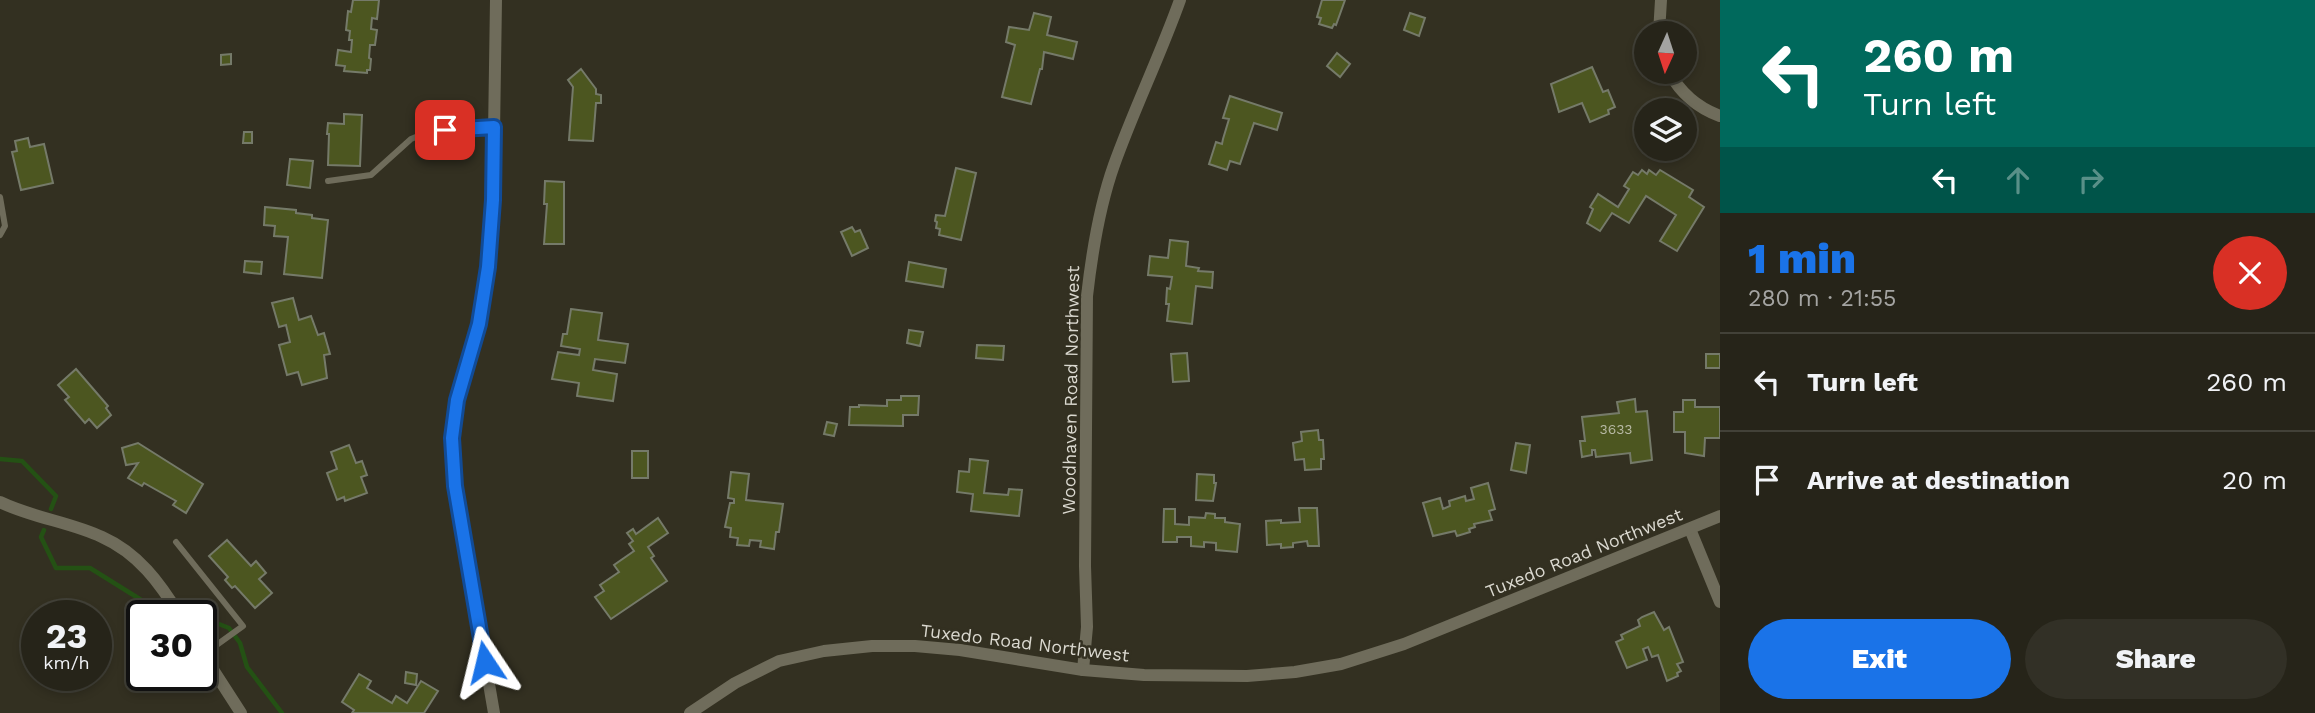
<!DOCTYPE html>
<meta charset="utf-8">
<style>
body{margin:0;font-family:"Work Sans",sans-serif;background:#323026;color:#f1f3f6;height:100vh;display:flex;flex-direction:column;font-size:26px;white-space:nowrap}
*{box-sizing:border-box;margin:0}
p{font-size:23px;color:#a4a4a2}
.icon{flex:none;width:38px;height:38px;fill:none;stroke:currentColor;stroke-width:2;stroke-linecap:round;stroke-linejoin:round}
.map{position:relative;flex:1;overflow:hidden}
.details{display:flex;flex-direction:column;background:#262419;width:595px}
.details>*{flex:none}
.guide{background:#00695c;color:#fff;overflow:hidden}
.needle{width:46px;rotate:183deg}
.buttons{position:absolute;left:1634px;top:21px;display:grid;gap:14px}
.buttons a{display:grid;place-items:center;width:63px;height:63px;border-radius:50%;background:#262419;box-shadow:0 4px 10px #0003,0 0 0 2px #424138;font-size:35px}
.speed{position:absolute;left:21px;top:600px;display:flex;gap:14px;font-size:35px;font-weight:700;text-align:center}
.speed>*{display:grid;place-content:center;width:91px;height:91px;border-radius:50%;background:#262419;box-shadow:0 4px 10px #0003,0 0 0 2px #424138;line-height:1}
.speed small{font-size:18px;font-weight:400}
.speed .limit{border:4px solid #111;border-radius:10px;background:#fff;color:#111}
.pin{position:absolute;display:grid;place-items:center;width:60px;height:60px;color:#fff;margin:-30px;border-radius:14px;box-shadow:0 4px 10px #0006}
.me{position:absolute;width:77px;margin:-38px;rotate:350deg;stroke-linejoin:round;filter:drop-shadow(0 0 5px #0008)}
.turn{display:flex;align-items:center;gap:24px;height:147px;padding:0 28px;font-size:32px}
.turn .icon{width:91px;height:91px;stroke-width:2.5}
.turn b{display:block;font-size:49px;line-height:60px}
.lanes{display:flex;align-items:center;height:66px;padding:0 28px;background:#0003;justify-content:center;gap:35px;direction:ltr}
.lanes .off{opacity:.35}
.round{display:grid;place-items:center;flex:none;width:74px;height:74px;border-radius:37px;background:#323026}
.overview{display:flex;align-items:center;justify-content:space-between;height:119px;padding:0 28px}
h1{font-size:42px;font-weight:800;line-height:52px;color:#1a73e8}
.action{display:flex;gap:14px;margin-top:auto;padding:14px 28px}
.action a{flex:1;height:80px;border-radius:42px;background:#1a73e8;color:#fff;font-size:28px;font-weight:800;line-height:80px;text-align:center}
.action a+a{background:#323026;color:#f1f3f6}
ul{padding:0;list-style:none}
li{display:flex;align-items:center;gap:21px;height:98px;padding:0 28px;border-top:2px solid #424138}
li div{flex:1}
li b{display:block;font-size:26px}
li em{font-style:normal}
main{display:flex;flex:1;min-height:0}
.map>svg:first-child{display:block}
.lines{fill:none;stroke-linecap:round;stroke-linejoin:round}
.stream{stroke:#245114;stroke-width:4.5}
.building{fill:#4c5620;stroke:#757a69;stroke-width:2}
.service{stroke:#6f6c5b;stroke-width:6}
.minor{stroke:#6f6c5b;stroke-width:12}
.route-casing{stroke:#114b97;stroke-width:18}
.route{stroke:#1a73e8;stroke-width:12}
.labels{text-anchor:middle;stroke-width:5;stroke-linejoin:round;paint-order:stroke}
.number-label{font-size:14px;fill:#b6b8a3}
.street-label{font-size:18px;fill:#dad8cf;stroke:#333021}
</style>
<main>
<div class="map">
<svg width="1720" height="713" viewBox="0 0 1720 713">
<rect width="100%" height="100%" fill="#333021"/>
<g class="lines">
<g class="stream">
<path d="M0,459L22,461L56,496L51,509"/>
<path d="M44,530L41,537L56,568H90L167,616"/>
<path d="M201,619H206L229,628L240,643L247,667L282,713"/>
</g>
</g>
<g class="building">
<path d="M353,0H379L377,19L372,18L371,29L377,30L375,45H370L369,58L371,59L370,70H367V73L344,71L345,66L336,65L338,50L351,52L352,40H349L350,31L346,30L348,11L351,12Z"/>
<path d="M1322,0H1345L1336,25L1334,24L1332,28L1319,24L1321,18L1317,17Z"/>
<path d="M1034,13L1051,17L1047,35L1077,42L1073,59L1044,52L1042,69H1040L1031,104L1002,97L1015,45L1006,42L1009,27L1029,30Z"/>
<path d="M1410,13L1425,18L1419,36L1404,30Z"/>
<path d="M1337,53L1350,64L1340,77L1327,66Z"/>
<path d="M231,54V64L221,65V55Z"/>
<path d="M1592,67L1603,92L1608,90L1615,107L1608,110L1609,114L1590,122L1582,103L1559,112L1551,84Z"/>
<path d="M581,69L596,89V94L601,95V103H596L593,141L569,140L573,87L568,80Z"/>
<path d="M1230,96L1282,113L1277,130L1254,123L1240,164L1230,161L1227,170L1209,164L1216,142L1222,144L1223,139L1229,119L1223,118Z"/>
<path d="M344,114L362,115L360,166L328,165L329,134H327L328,123L344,124Z"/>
<path d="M244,132H252V143H243Z"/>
<path d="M28,138L30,147L44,144L53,183L21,190L12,152L17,151L15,141Z"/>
<path d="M290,159L313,161L310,188L287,185Z"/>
<path d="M956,168L976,173L961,240L939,235L940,229L936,228L937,222L935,221L936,215L945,216Z"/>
<path d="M1642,170L1647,174L1649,170L1656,175L1660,170L1693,190L1689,197L1704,207L1677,251L1660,241L1676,215L1646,196L1629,223L1612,213L1600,231L1587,223L1593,209L1590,207L1598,194L1618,207L1629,189L1624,186L1633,172L1638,175Z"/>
<path d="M545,181L564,182V244H544L547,204H544Z"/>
<path d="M265,207L296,210V213L312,215V218L328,220L322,278L284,274L288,237L274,236L275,226L264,225Z"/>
<path d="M852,227L855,232L860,230L868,248L852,256L841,232Z"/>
<path d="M1170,240L1188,242L1186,266L1199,268L1198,271L1213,272L1212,288L1196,286L1192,324L1167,321L1169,304H1166L1167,288L1170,289L1172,277L1148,275L1150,256L1168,258Z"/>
<path d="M245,261L262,262L261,274L244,272Z"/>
<path d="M909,262L946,269L943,287L906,281Z"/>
<path d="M293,298L299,320L311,316L318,335L324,333L330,354L324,355L327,378L302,385L298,372L287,375L279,345L290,342L286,325L279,327L272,303Z"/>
<path d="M571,309L602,313L598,340L628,344L625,363L595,359L593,370L617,374L613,401L577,396L579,383L552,379L558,352L579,355L580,349L561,346L563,334H567Z"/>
<path d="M909,330L923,332L920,346L907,343Z"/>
<path d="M977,345L1004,346L1003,360L976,358Z"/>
<path d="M1187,353L1189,381L1173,382L1171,354Z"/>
<rect x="1706" y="354" width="14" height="14"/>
<path d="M76,369L108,406L106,408L111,415L97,428L89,419L85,423L65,400L69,397L58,385Z"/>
<path d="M901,396H919L918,415H903V426L849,425L850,407H859V405L887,406V400H901Z"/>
<path d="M1635,399L1636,412L1647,411L1652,460L1631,463L1630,453L1596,457L1595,450H1592V455L1582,457L1580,441H1585L1582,417L1619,413L1617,402Z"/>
<path d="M1683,400H1695V407H1720V438H1705L1704,456L1685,453V432H1674V412H1683Z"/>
<path d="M827,422L837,424L834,436L824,434Z"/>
<path d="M1318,430L1319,440H1323L1324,459H1321V469L1305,470L1304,459L1295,460L1293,443L1302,441L1301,432Z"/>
<path d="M138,443L203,484L186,513L173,505L176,501L144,483L142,486L128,478L138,463L126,465L122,448Z"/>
<path d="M1516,443L1530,445L1526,473L1511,470Z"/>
<path d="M349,445L356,463L362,461L367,475L361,477L367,493L345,501L344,497L337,500L327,473L337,469L331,452Z"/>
<rect x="632" y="451" width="16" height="27"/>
<path d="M970,459L988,461L984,493L1008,495L1009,489L1022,490L1019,516L971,511L973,494L957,492L959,471L969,472Z"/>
<path d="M731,472L749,474L746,500L783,504L779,532H776L774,549L760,547L761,541L750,540L749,546L737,545L738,538L730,537L731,528L725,527L730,503H734V499L728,498Z"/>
<path d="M1197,474L1214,475V483H1216L1213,501L1196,500Z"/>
<path d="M1488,483L1495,509L1489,511L1492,520L1474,524L1475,527L1469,529L1470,532L1457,536L1455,531L1433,536L1423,503L1440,498L1443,509L1450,506L1449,501L1465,496L1466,501L1474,499L1471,488Z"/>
<path d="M1299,508H1317L1319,546H1308L1307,541L1293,543V547L1281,548V544L1267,545L1266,521L1281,520V523L1300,522Z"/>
<path d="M1164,509H1175V524L1189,525V517L1205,518L1206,513L1215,514V518H1225V522L1240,524L1237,552L1216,550V543L1204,542V547L1191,546V537H1177V542H1163Z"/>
<path d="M658,518L668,533L648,547L654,556L651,558L667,581L611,619L595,597L604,591L600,585L619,572L614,565L634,551L629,544L633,541L627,533L633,529L636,534Z"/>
<path d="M227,540L251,566L256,561L266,573L259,579L272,593L255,608L235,586L232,588L225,580L228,577L209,556Z"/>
<path d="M1654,612L1664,630L1669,627L1683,662L1677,664L1681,671L1677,673L1678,676L1667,681L1658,655L1652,657L1648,647L1643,649L1647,660L1627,668L1616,642L1623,639L1621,635L1640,626L1638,620L1642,617Z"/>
<path d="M406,672L417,674L416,685L405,683Z"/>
<path d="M359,674L371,681L367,688L392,703L396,696L407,703L421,681L438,691L424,713H352L354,710L342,702Z"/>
</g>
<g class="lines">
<g class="service">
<path d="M328,181L371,175L411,139L428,132L494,127"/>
<path d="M0,197L5,226L0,235"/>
<path d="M176,542L243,626L204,654"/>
</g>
<g class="minor">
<path d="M1659,33L1661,0"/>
<path d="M1669,72C1680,92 1698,108 1720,116"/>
<path d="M0,502C33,518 70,522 102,537C138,553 160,583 180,616"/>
<path d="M1690,529L1720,602"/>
<path d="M201,651L241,713"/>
<path d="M1083,670L1087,627L1085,566L1087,296C1092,252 1099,207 1114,165C1134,109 1160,56 1180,0"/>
<path d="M494,713L455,486L452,437L457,400L479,324L488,267L493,200L496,0"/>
<path d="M690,713L735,683L779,661L824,651L872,646H915L960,650L1083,670L1144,675L1247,676L1295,672L1341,664L1404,644L1720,516"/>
</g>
</g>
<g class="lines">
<g class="route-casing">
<path id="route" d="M445,130L494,127L493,200L488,267L479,324L457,400L452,438L455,486L485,662"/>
</g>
<use href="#route" class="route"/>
</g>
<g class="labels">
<g class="number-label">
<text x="1616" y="434">3633</text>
</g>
<g class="street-label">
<text transform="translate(1071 390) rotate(-89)" y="6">Woodhaven Road Northwest</text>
<text transform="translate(1584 553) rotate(-22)" y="6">Tuxedo Road Northwest</text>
<text transform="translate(1025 643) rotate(7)" y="6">Tuxedo Road Northwest</text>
</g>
</g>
</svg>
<div class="buttons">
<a><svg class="needle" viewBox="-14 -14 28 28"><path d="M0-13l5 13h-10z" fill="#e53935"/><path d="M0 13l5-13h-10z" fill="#a4a4a2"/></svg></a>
<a><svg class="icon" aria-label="layers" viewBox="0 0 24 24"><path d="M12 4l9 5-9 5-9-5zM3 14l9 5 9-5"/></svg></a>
</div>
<div class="speed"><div>23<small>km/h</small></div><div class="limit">30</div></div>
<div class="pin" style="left:445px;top:130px;background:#d93025"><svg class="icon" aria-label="arrive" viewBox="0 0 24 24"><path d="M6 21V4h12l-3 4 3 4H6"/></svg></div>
<svg class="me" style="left:485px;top:662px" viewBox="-20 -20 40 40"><path d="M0-17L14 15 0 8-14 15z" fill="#1a73e8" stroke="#fff" stroke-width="4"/></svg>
</div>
<section class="details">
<div class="guide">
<div class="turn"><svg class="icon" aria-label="left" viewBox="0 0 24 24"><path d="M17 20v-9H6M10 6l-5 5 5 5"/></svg><div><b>260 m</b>Turn left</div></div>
<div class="lanes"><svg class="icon" aria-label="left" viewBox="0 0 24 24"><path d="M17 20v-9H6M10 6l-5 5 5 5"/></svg><svg class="icon off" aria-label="ahead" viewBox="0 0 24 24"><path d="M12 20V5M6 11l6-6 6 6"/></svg><svg class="icon off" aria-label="right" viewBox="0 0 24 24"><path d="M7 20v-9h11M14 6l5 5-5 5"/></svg></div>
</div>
<div class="overview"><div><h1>1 min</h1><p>280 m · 21:55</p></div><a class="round" style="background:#d93025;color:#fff"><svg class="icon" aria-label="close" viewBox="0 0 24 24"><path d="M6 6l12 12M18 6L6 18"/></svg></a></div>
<ul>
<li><svg class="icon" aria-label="left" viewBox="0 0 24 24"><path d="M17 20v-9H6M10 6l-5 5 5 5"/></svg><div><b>Turn left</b></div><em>260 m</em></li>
<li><svg class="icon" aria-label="arrive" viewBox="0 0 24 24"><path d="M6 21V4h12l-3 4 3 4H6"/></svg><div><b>Arrive at destination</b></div><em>20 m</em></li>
</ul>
<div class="action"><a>Exit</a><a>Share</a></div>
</section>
</main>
